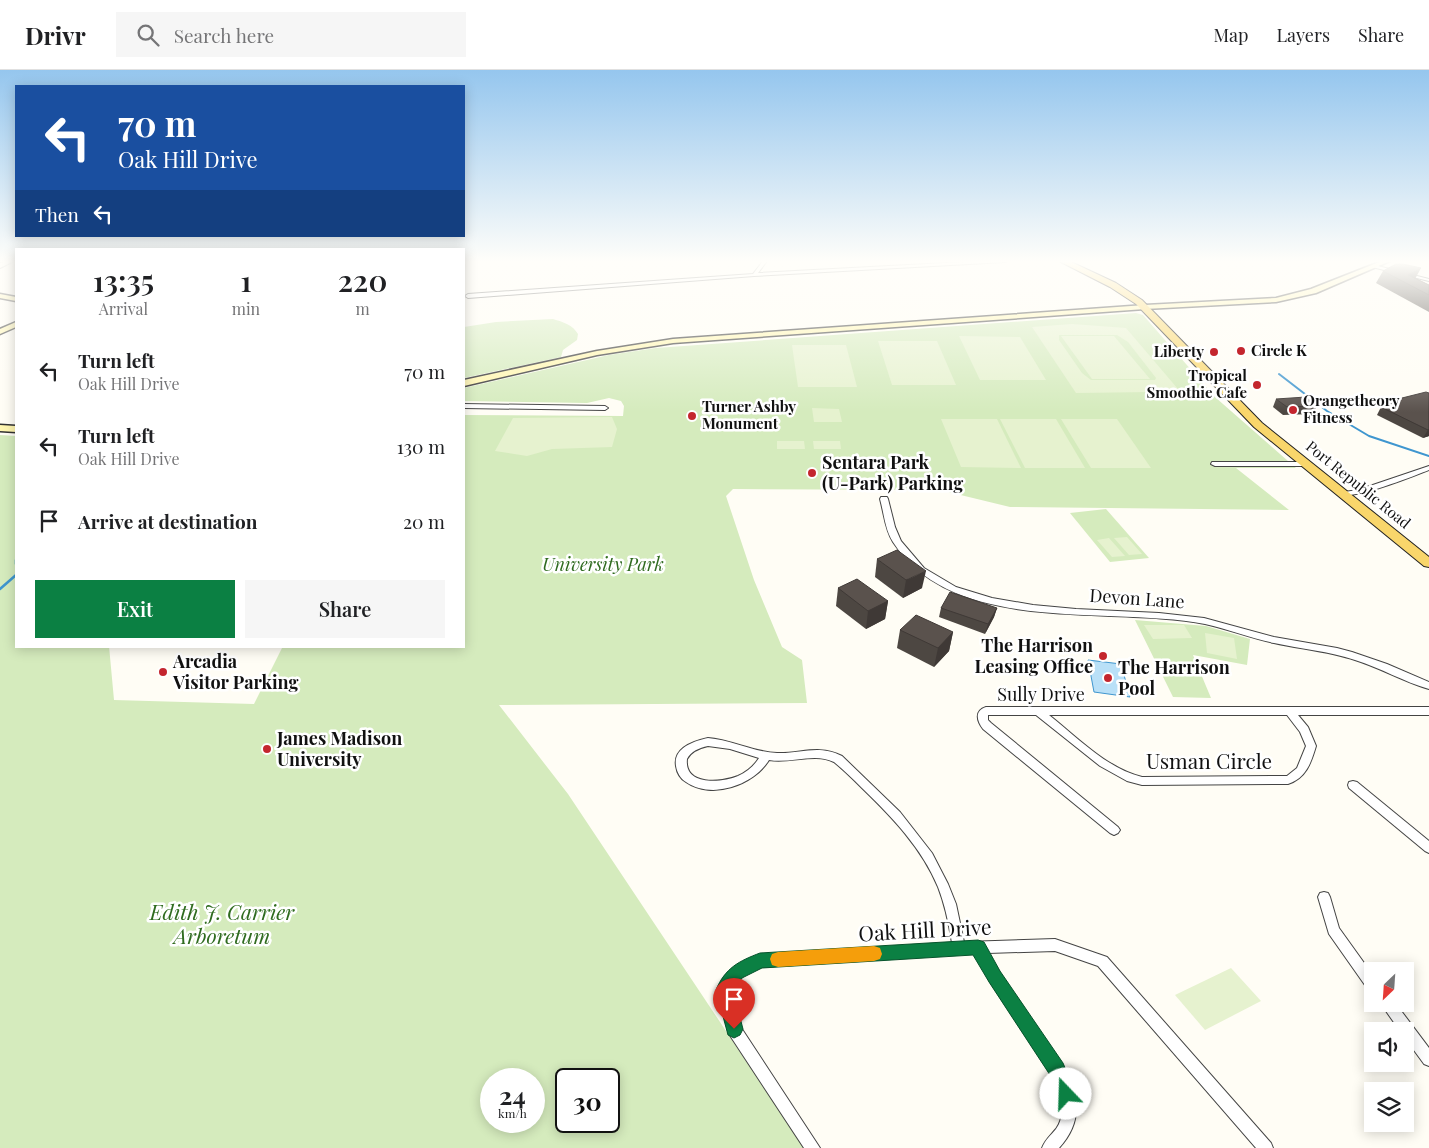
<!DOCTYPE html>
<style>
body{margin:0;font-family:"Playfair Display",serif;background:#f6f6f6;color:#202124;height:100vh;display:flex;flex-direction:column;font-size:19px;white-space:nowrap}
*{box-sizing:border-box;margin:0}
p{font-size:16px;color:#757577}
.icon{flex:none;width:28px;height:28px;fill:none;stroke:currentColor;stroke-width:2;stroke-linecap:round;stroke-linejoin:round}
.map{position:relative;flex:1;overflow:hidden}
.side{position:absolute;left:15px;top:178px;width:450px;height:400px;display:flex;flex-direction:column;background:#fff;border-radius:0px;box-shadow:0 2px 12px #0003}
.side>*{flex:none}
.hud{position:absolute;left:15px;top:15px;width:450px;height:152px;border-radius:0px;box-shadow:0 2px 12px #0003;background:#1a4fa0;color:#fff;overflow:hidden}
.needle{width:32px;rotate:205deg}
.tools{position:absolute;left:1364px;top:892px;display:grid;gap:10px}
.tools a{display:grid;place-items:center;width:50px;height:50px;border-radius:0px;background:#fff;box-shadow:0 2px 12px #0003;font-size:25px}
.speed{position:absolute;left:480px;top:998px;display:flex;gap:10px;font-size:25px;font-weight:700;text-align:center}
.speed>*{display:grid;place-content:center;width:65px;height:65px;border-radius:50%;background:#fff;box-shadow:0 2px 12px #0003;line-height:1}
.speed small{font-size:12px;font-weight:400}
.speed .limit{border:2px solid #111;border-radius:8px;background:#fff;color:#111}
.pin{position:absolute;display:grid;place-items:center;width:42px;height:42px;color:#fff;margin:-51px -21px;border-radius:50% 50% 50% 0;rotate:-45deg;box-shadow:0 0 5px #0007}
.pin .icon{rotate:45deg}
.me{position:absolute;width:55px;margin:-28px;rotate:339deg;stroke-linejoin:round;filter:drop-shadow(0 0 4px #0008)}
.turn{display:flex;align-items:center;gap:18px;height:105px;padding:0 20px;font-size:22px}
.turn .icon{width:65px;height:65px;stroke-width:2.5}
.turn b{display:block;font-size:35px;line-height:42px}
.then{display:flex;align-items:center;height:48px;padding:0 20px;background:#0003;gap:10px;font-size:19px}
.eta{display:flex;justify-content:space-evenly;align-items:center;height:85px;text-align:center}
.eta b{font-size:30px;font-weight:600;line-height:35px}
.button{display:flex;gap:10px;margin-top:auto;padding:10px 20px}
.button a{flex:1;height:58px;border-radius:0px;background:#0b8043;color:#fff;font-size:20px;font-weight:600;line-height:58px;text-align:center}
.button a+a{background:#f6f6f6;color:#202124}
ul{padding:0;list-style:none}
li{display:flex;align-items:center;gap:15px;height:75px;padding:0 20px}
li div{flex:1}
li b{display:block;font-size:19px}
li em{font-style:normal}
header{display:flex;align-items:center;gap:30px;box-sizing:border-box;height:70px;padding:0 25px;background:#fff;border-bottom:1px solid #e0e0e0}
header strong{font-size:24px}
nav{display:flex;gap:28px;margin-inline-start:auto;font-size:18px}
.search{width:350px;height:45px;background:#f6f6f6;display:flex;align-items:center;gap:12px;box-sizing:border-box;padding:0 18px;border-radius:0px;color:#757577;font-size:19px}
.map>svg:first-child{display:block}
.green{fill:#d5ebbd;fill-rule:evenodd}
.pitch{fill:#e6f2cf;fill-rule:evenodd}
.water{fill:#b9e0f7;stroke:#3f96cf}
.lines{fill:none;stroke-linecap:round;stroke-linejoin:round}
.stream-far1{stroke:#3f96cf;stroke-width:2}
.stream{stroke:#3f96cf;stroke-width:2.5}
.street-casing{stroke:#444;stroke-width:2}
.secondary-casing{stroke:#333;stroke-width:3}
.primary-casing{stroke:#222;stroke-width:2}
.street{fill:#fff;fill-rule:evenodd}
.secondary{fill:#fff6b0;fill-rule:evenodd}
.primary{fill:#f9d66b;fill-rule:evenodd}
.wall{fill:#4d4742}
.shaded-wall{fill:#3f3936}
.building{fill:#5a524d;stroke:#3f3936}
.route{fill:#0b8043;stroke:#07532c}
.slow{fill:#f59e0b}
.poi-dot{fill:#c4262e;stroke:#fff;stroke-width:2}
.labels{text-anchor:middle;stroke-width:5;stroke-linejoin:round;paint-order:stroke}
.far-poi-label{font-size:15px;font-weight:bold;fill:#111;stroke:#fff;text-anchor:start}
.far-street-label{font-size:15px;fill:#111;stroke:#fff}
.poi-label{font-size:18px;font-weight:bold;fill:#111;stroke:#fff;text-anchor:start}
.park-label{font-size:18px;font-style:italic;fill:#2f6b1f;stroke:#fff}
.street-label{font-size:18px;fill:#111;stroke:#fff}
.near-street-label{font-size:21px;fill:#111;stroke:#fff}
.near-park-label{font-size:21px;font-style:italic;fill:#2f6b1f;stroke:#fff}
</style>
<header>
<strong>Drivr</strong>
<div class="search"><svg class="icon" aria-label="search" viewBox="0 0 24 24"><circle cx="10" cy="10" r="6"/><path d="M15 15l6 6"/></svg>Search here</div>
<nav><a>Map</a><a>Layers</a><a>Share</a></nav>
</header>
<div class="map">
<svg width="1429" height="1078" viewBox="0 0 1429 1078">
<rect width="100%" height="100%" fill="#fffdf5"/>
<g class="green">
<path d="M1136,243L1143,245L1215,327L1296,398H1236L1289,440L1010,437L940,420L733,419L726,426L754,510L782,577L802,590L807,633L499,635L568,724L804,1078H0V365L16,366V576H109L114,630L254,634L283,576H464V345L623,346L624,336L621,331L609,328L587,333L464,331V318L609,285L656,278ZM491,1009H534V1051H491ZM566,1009H609V1051H566Z"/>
<path d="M553,249C563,252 573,255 578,264L577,270L563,280L561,287L464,308V257L496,252Z"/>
<path d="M1106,439L1149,488L1110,492L1070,443Z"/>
<path d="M1135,550L1206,556L1250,569L1247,595L1193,585L1211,628L1173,627Z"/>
</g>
<g class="pitch">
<path d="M1072,254L1126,258L1178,319H1161L1156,321L1162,326H1157L1151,322L1076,323L1032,257ZM1059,265H1117L1128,272L1156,308L1155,310H1091L1082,303L1059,270Z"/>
<path d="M959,266L1020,267L1046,310H980Z"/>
<path d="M1061,266H1114L1150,309H1092Z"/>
<path d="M878,271H937L956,315H892Z"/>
<path d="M792,275H846L857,317H798Z"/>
<path d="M812,338L839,339L842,352H814Z"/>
<path d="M612,347L617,359L612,377L552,379L527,386L495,381L513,348Z"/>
<path d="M941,349H997L1021,398L961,397Z"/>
<path d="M1000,349H1056L1085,398H1025Z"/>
<path d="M1061,349H1117L1151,398H1091Z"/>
<path d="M777,371H804L805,379H777Z"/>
<path d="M813,371H840L841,379H814Z"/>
<path d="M1127,467L1142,484L1129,485L1114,468Z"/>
<path d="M1109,468L1125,486L1112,487L1097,470Z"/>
<path d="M1144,555H1184L1192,568L1153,569Z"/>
<path d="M1205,563L1234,568L1237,589L1207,583Z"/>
<path d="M1231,898L1261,931L1205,960L1175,925Z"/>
</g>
<path class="water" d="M1088,590L1121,594L1130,627L1094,622Z"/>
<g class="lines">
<path class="stream-far1" d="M1279,304L1327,341L1369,366L1429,386"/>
<g class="stream">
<path d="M16,490V494"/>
<path d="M0,519L16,505"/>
</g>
<g class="street-casing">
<g id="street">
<path d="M9,191L12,192L0,198V193Z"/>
<path d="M763,191H767L758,203L983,191H1007L1005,192L754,206L468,228L465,226L468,224L753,204Z"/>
<path d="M1374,195L1429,209V211L1372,197V195Z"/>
<path d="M464,334L605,336L608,338L605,340L464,338Z"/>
<path d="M1212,392H1305L1309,394L1305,396H1215L1211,394Z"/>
<path d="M1429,396V400C1414,406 1351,431 1340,424L1344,422L1358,420Z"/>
<path d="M881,427H887L888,429L895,457L901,471L924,498L956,517L992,528L1033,535L1076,539L1159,543L1204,548L1274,567L1337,578L1352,582L1387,594L1429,612V619C1404,612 1381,598 1355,590C1329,581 1301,579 1274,573C1250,568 1228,559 1205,554C1110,535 954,567 893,472C885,460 884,443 880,429Z"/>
<path d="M986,637H1429V645H1298L1308,657L1316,676C1311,693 1306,708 1288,714L1142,715L1127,711L1100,696L1036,645H988V650L991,653L1118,757L1120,760L1118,763L1114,765L1110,763L983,659C977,651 974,641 986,637ZM1049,645H1287L1300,662L1306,676L1297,698L1287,706L1142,707C1106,698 1077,667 1049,645Z"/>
<path d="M708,668C732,670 753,682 777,683C801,684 818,674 842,686L900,742L932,783L948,814L956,834L964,872L1055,869L1107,887L1271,1073L1273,1078H1256L1098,896L1055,881L988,883C1002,909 1020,933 1036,957C1052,981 1074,1006 1076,1036C1077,1052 1070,1066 1059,1078H1042C1045,1070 1051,1065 1056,1059C1068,1043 1059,1019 1051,1004L989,910L975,883L761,897L741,906L731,921L740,956L820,1078H804L729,964L717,920C727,898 739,893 760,885L952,873C949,854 945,835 938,817C922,778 892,747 862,718C853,709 844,700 834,692C814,682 791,694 769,690C754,715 712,730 686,712C681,709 677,703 676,696C673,678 694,671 708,668ZM708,676L730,679L759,688C754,696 747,702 738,706C721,713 684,716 687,689C691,681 699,678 708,676Z"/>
<path d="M1353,711L1357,712L1429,771V783L1425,781L1349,718L1348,715L1349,712Z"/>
<path d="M1324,822L1328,823L1330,827L1339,858L1372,904V920L1367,918L1329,864L1318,827L1320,823Z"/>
<path d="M1381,934H1396L1429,978V996L1424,994L1405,968V961H1400Z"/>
</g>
</g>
<g class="secondary-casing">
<g id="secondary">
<path d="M1382,191H1390L1316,223L1276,232L1145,239L673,273L597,285L464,316V310L597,281L673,269L1145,235L1276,228L1311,219Z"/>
<path d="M0,224L16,227V231L0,228Z"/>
<path d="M16,252V257L0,264V259Z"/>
<path d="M0,355L16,356V362L0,361Z"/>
</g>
</g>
<g class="primary-casing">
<path id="primary" d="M1059,191H1069L1116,213L1142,230L1262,353L1429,487V497L1424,496L1254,357L1136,234L1110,217Z"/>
</g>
<use href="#street" class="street"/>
<use href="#secondary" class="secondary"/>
<use href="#primary" class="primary"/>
</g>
<g class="wall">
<path d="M1383,201L1416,208L1429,215V242L1376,213Z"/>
<path d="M1429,323V366L1423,368L1377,345L1381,337L1388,335L1390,331Z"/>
<path d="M1276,329L1317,336L1313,344L1283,345L1273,337Z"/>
<path d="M877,489L922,518L903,528L875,507Z"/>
<path d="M838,518L888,531L885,549L866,559L836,536Z"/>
<path d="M941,538H997L994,547L985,564L939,547Z"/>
<path d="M900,560L953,562L949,581L934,597L897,578Z"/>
</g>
<g class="shaded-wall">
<path d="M1421,198L1414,211L1408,205Z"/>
<path d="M1429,359V366L1423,368L1428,360Z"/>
<path d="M926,501L922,518L903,528L906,510Z"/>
<path d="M888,531L885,549L866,559L868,541Z"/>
<path d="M997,538L994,547L985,564L988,554Z"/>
<path d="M953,562L949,581L934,597L938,578Z"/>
</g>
<g class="building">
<path d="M1396,194H1403L1421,198L1408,205L1429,215V225L1383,201Z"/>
<path d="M1426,322L1429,323V359L1428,360L1381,337L1395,333L1390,331Z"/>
<path d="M1306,327L1317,336L1287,337L1276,329Z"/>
<path d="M897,480L926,501L906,510L877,489Z"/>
<path d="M857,509L888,531L868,541L838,518Z"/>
<path d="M950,522L997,538L988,554L941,538Z"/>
<path d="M916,545L953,562L938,578L900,560Z"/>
</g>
<linearGradient id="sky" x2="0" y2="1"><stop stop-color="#95c6ee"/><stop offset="0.56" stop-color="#fffefa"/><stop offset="1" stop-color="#fffefa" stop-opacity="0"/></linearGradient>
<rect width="1429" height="342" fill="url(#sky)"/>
<path class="route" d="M978,870L984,872L1000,901L1063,993L1076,1024L1073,1031L1066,1034L1060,1031L1050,1005L989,912L973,885L762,898L742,908L733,921L743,959L740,965L734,968L728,965L716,920C725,898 739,891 760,883Z"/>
<path class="slow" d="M874,876L880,878L882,884L880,889L874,891L778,897L772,895L770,889L772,884L778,882Z"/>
<g class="poi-dot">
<circle cx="1241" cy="281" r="5"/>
<circle cx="1214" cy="282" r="5"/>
<circle cx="1257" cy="315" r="5"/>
<circle cx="1293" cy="340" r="5"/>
<circle cx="692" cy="346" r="5"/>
<circle cx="812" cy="403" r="5"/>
<circle cx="1103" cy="586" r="5"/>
<circle cx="163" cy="602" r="5"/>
<circle cx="1108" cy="608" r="5"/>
<circle cx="267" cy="679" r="5"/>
</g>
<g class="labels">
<g class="far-poi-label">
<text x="1251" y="286">Circle K</text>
<text x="1204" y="287" text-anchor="end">Liberty</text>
<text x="1247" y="311" text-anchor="end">Tropical<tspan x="1247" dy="17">Smoothie Cafe</tspan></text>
<text x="1303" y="336">Orangetheory<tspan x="1303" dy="17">Fitness</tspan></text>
<text x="702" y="342">Turner Ashby<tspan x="702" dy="17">Monument</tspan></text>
</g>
<g class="far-street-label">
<text transform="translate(1358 415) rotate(39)" y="5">Port Republic Road</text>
</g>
<g class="poi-label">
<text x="822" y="399">Sentara Park<tspan x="822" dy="21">(U-Park) Parking</tspan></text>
<text x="1093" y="582" text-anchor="end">The Harrison<tspan x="1093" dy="21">Leasing Office</tspan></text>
<text x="173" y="598">Arcadia<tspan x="173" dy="21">Visitor Parking</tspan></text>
<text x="1118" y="604">The Harrison<tspan x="1118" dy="21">Pool</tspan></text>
<text x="277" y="675">James Madison<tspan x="277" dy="21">University</tspan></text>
</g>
<g class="park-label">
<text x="603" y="501">University Park</text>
</g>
<g class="street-label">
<text transform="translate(1137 529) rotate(4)" y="6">Devon Lane</text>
<text x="1041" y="631">Sully Drive</text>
</g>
<g class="near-street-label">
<text x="1209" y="699">Usman Circle</text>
<text transform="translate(925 861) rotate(-3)" y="7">Oak Hill Drive</text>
</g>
<g class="near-park-label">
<text x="222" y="850">Edith J. Carrier<tspan x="222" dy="24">Arboretum</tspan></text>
</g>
</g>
</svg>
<div class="tools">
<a><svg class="needle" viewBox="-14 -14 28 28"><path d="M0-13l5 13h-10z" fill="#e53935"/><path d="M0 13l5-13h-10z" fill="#757577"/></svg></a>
<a><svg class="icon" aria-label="sound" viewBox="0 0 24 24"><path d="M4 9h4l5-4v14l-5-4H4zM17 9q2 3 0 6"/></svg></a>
<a><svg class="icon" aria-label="layers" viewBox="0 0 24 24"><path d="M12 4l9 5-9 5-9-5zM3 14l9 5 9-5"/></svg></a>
</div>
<div class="speed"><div>24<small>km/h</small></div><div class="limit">30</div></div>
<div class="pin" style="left:734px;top:959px;background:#d93025"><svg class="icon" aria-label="arrive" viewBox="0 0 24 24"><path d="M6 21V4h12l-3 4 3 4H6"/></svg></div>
<svg class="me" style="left:1066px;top:1024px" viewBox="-20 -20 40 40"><circle r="19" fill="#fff"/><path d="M0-13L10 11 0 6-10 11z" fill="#0b8043"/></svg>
<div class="hud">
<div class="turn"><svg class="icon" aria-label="left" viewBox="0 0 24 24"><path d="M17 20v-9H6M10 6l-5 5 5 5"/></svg><div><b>70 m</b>Oak Hill Drive</div></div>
<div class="then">Then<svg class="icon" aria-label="left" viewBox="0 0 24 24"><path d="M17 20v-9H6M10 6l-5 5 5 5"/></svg></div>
</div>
<section class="side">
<div class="eta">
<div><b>13:35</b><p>Arrival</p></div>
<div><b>1</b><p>min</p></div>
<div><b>220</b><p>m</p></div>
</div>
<ul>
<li><svg class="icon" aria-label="left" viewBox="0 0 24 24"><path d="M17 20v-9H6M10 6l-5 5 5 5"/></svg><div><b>Turn left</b><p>Oak Hill Drive</p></div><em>70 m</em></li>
<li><svg class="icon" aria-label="left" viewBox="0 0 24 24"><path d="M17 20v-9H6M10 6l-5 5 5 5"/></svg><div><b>Turn left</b><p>Oak Hill Drive</p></div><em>130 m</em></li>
<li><svg class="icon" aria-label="arrive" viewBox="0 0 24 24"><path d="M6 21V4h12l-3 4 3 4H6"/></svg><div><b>Arrive at destination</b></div><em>20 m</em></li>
</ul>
<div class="button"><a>Exit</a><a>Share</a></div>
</section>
</div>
